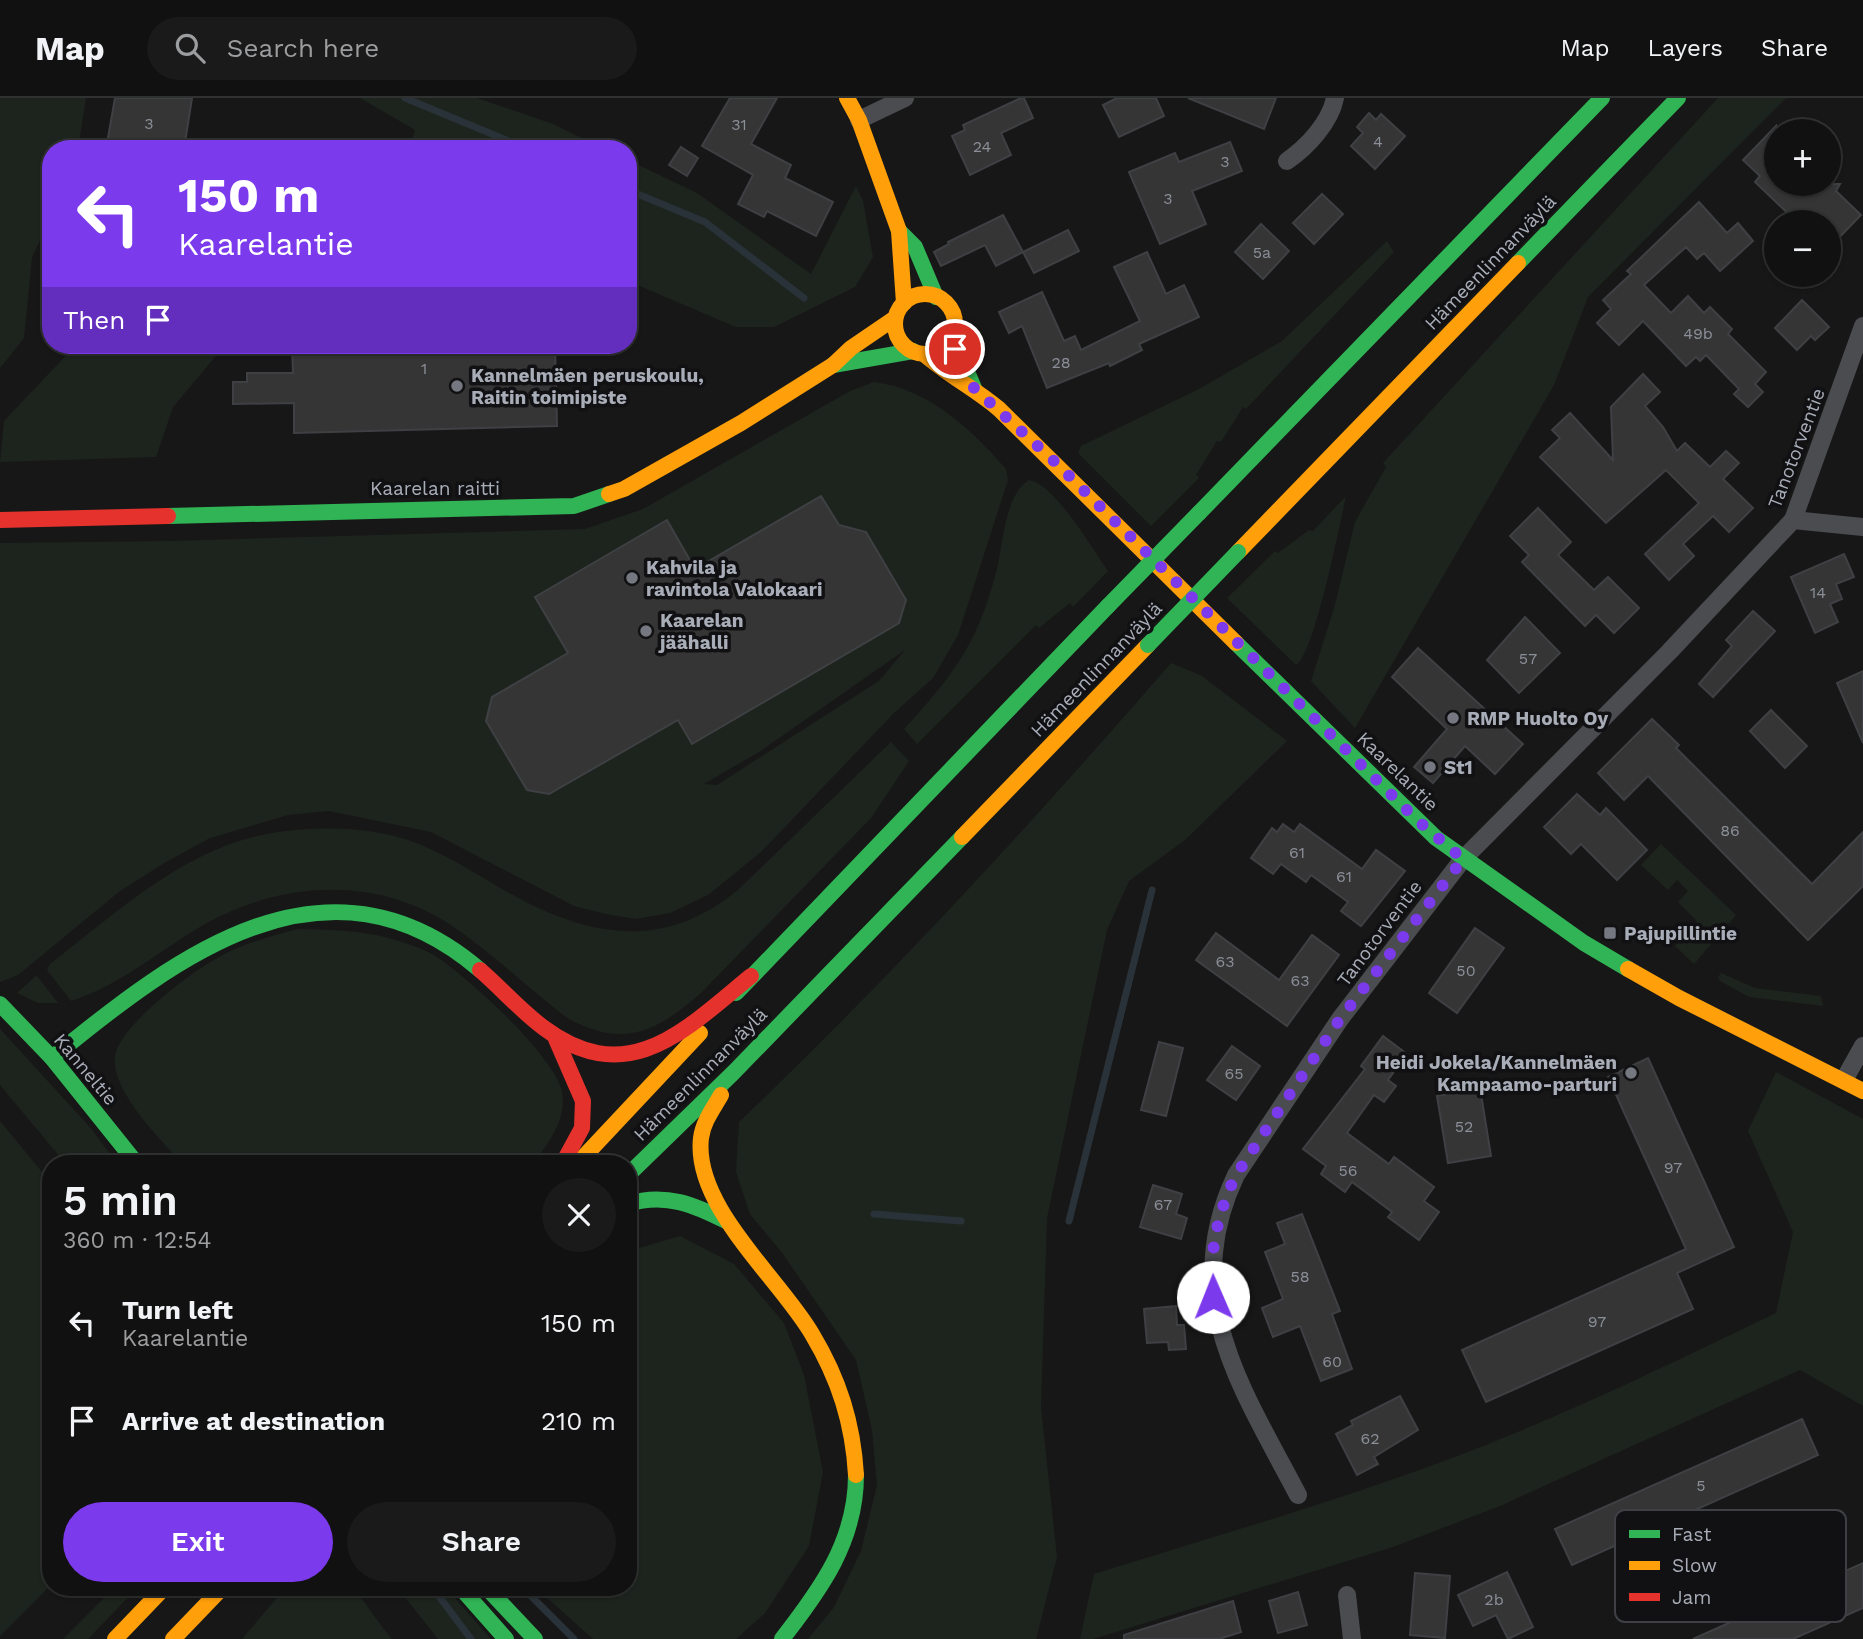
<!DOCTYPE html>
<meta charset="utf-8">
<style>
body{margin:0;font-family:"Work Sans",sans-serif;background:#1a1a1a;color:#f1f3f6;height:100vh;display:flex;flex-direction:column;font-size:26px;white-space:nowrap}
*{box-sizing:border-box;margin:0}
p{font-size:23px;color:#9c9d9f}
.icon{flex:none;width:38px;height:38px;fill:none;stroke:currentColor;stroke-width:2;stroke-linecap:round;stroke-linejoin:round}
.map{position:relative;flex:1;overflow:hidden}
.drawer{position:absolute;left:42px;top:1057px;width:595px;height:441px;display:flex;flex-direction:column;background:#111;border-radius:28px;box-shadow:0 2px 5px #0004,0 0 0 2px #303131}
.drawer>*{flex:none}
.guide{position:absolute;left:42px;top:42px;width:595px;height:214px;border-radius:28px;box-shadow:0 2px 5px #0004,0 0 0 2px #303131;background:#7c3aed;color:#fff;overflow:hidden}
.fabs{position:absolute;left:1764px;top:21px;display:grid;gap:14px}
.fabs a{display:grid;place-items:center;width:77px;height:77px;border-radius:50%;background:#111;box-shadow:0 2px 5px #0004,0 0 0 2px #303131;font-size:35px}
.pin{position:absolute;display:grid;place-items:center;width:60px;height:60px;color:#fff;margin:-30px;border:4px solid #fff;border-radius:50%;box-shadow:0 2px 7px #0007}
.me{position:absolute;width:77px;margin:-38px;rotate:359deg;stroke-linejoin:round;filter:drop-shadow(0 0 5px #0008)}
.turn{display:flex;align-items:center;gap:24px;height:147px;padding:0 21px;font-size:32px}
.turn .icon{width:91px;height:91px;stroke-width:2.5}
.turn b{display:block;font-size:49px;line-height:60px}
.then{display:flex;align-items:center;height:66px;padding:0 21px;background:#0003;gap:14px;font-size:26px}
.round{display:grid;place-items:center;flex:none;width:74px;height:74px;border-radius:37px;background:#1a1a1a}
.head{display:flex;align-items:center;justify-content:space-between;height:119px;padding:0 21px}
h1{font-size:42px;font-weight:600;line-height:52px}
.primary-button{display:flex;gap:14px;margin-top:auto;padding:14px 21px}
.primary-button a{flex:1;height:80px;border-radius:42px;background:#7c3aed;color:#fff;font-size:28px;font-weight:600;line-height:80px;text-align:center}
.primary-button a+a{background:#1a1a1a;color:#f1f3f6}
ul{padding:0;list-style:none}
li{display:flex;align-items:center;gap:21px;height:98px;padding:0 21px}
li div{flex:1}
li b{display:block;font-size:26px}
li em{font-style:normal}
header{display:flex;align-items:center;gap:42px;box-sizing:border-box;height:98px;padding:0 35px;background:#111;border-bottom:2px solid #303131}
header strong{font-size:33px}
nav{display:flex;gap:38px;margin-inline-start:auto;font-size:24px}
.search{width:490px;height:63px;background:#1a1a1a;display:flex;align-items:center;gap:18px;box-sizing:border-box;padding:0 24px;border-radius:38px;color:#9c9d9f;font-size:26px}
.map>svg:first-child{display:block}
.green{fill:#1d241e;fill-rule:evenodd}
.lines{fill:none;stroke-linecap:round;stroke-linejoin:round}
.stream{stroke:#2a3239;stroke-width:7}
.building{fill:#353536;stroke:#3f4043;stroke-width:2}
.street{stroke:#4b4c50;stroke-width:18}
.fast{stroke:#30b455;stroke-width:16}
.slow{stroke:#ff9f0a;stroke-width:16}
.jam{stroke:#e5322d;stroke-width:16}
.fast-bridge{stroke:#30b455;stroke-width:16}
.route{stroke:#7c3aed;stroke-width:12;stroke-dasharray:0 21.6}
.poi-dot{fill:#757880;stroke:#111113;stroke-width:2.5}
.labels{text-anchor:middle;stroke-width:7;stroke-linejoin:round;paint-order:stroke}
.number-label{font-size:16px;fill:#8b8f98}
.street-label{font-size:19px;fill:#a8adb8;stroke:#111113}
.poi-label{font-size:19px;font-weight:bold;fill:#a8adb8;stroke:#111113;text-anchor:start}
.key{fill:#111113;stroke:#3e4045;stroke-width:2}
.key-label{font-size:19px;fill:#a8adb8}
</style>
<header>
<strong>Map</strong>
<div class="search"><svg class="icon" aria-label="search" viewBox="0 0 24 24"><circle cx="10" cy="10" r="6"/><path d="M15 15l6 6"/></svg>Search here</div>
<nav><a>Map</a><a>Layers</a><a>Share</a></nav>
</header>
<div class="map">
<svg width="1863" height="1541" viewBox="0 0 1863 1541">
<rect width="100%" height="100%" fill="#171717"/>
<g class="green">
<path d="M0,0H86L78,51H51V141L41,140L32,159L24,240L0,270Z"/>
<path d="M360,0H477L553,26L604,51H409L415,32Z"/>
<path d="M1718,0H1786L1588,199L1554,287L1355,630L1311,583L1335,507L1355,424L1386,369L1383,365Z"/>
<path d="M628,62L697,95L811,176L856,88L863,103L873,159L855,189L774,229H736L628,183Z"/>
<path d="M1387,143L1394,154L1246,311L1243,309L1221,344L1217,343L1196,377L1199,380L1151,428L1078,355L1081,348L1199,291L1282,243Z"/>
<path d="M76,247H225L173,309L156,359L0,364L4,323Z"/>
<path d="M874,284C929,291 971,331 1006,371L1008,382L958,537L933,580L894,615L761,754L708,797L670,815L636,821L606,816L574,808L431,734L329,713L288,717L210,740L166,764L120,793L18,877L0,884V445L172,443L585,431L643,411L850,293ZM905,552L879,583L717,687L704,686L759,654Z"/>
<path d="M1029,382C1055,386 1093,452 1108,473L1073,509L1070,505L1039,530L1036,527L917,646L904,631C955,576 978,544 997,471C1003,446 1005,396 1029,382Z"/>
<path d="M1346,398C1340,425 1314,558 1296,567L1227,500L1275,453L1278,455L1309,432L1313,433Z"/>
<path d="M1171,565L1202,578L1287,643L1185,742L1129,783L1107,832L1047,1120L1041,1309L1057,1459L1036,1541H808L834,1509L861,1453L877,1387L872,1332L856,1262L783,1156L750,1116L736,1074L739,1024C891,879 1033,724 1171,565Z"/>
<path d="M891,644L909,663L871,720L702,894C658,933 625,951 569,921C527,890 478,841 434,817C361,778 275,787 205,826C160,852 121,887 71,903L47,872L50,866C112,818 179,756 257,738C302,728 360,727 405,741C451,756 489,786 532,807C607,843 673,846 739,791Z"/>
<path d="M1661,746L1736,817L1694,866L1675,848L1697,823L1678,804L1688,793L1677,782L1668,792L1641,767Z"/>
<path d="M297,831C334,832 367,832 402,844C412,847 423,851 432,856C463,874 556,959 562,994C567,1022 548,1046 532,1066H182C161,1041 111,994 115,959C118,929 187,878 212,863C238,847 268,839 297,831Z"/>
<path d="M1721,875L1755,890L1821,898L1823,908L1749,899L1720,883L1718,879Z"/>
<path d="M36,878H37L58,905H38L17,895Z"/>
<path d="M0,931L88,1027L118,1066H66L0,987Z"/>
<path d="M1776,974L1863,1021V1308L1800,1272L1500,1408L1393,1449L1093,1541H1080L1094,1476C1212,1439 1331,1405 1447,1362C1559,1320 1668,1267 1776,1215L1793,1134L1748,1033Z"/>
<path d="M0,1023L51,1085V1487L0,1538Z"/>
<path d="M680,1138L734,1166L784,1225L804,1277L823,1374L809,1448L765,1515L736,1541H593L535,1489H628V1159L636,1151Z"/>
<path d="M115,1489H138L88,1541H63Z"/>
<path d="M286,1489C311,1489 349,1482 365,1505C374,1518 382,1529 392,1541H242Z"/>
<path d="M397,1489H445L491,1541H438Z"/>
</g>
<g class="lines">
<g class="stream">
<path d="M405,0L528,51"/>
<path d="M628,92L705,124L804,200"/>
<path d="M874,1116L961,1123"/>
<path d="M1069,1123L1152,792"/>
<path d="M432,1489L471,1541"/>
<path d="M522,1489L574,1541"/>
</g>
</g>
<g class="building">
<path d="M115,0H192L184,51H106Z"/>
<path d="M730,0H777L751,46L791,67L785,80L833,104L816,138L767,113L764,119L738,106L753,77L702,48Z"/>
<path d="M1021,0H1024L1033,20L1001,35L1011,57L970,77L952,38L965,32L963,27Z"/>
<path d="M1117,0H1156L1164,18L1119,39L1103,7Z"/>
<path d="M1188,0H1276L1264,31Z"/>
<path d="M1369,15L1376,22L1381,16L1405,38L1375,71L1351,48L1363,35L1357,29Z"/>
<path d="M1776,28V86H1840L1836,93L1861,117L1829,150V124H1797L1755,84L1760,78L1743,62Z"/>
<path d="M1230,44L1242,73L1192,93L1206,126L1160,146L1129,74L1175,55L1179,64Z"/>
<path d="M681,49L698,60L687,78L669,67Z"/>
<path d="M1322,96L1343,116L1314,146L1293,125Z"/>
<path d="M1699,104L1727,135L1738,125L1753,143L1720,173L1704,155L1697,161L1686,149L1644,187L1671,215L1688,198L1704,215L1710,209L1732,231L1728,236L1766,274L1755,286L1763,294L1748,309L1734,296L1739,291L1706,257L1700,263L1696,259L1686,268L1643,223L1619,247L1597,225L1611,211L1603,202L1631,176L1627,173Z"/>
<path d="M1003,117L1023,154L996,168L985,147L941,168L934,154L949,146L948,144Z"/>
<path d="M1261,126L1289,153L1263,181L1235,154Z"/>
<path d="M1068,132L1079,153L1034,175L1023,154Z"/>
<path d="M1147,154L1166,196L1184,187L1199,219L1139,246L1142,252L1110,268L1109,265L1047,290L1022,228L1009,235L999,214L1042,194L1064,243L1075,238L1081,252L1140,223L1114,169Z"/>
<path d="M1802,202L1829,229L1815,242L1811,238L1797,252L1775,230Z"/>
<path d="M292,247H555L557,328L294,335V305L233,306V284H247V275H293Z"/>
<path d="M1643,276L1660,294L1645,308L1663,329L1677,353L1685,345L1710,369L1726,353L1739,365L1723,381L1753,410L1729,434L1713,418L1683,446L1694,458L1669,482L1645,456L1699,405L1666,372L1606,425L1540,359L1560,340L1552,332L1570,315L1613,362L1611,309Z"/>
<path d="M821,398L839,427L866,434L906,502L899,525L692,646L678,622L549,696L527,692L486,623L492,599L568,555L535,499L667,422L695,471Z"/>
<path d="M1538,410L1571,444L1558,457L1594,492L1608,479L1639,510L1614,535L1596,517L1585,528L1522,464L1529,457L1510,438Z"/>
<path d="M1844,456L1854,479L1836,486L1842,501L1830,506L1838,524L1815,535L1791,479Z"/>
<path d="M1753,513L1775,533L1713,599L1699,586L1732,548L1726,542Z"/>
<path d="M1525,519L1560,555L1519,595L1487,562Z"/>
<path d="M1418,550L1523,646L1495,676L1465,648L1433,685L1414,669L1447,631L1392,579Z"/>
<path d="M1863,573V645L1837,585Z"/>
<path d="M1771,612L1807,648L1785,670L1750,633Z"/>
<path d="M1652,621L1679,647L1676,650L1812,786L1863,734V788L1808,842L1648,678L1624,702L1598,675Z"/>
<path d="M1577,696L1600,717L1606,710L1647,752L1617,782L1581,746L1571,756L1544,729Z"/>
<path d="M1283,726L1294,734L1300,726L1362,771L1376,752L1405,773L1361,828L1341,813L1348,804L1311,777L1306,784L1281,766L1273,776L1251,760L1272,730L1277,734Z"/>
<path d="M1475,830L1504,850L1457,915L1429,895Z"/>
<path d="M1216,835L1279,882L1312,837L1339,857L1287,928L1196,862Z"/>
<path d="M1383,938L1407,956L1388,982L1396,988L1384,1004L1374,997L1347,1035L1389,1066L1394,1059L1434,1089L1424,1103L1439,1114L1419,1142L1388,1119L1392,1114L1352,1084L1345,1094L1321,1076L1326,1068L1303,1051L1365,971L1361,968Z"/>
<path d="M1159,944L1183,950L1166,1018L1141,1012Z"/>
<path d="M1232,948L1260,968L1236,1002L1207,982Z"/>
<path d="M1648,960L1734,1149L1677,1175L1693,1211L1486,1304L1462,1252L1686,1151L1608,979Z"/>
<path d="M1480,990L1491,1058L1448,1065L1437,998Z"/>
<path d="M1153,1087L1182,1096L1176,1116L1187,1120L1181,1141L1140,1129Z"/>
<path d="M1302,1116L1340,1213L1332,1216L1352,1271L1321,1283L1300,1228L1273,1239L1262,1210L1283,1201L1265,1154L1285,1146L1277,1125Z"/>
<path d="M1176,1208L1177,1227H1184L1186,1251L1169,1252L1168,1244L1147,1245L1144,1211Z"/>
<path d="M1400,1298L1418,1332L1374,1359L1378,1366L1357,1377L1336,1336L1353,1327L1351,1323Z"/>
<path d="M1802,1321L1818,1357L1572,1467L1555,1431Z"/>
<path d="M1863,1465V1510L1793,1541H1693Z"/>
<path d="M1507,1474L1533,1529L1508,1541L1496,1517L1473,1528L1458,1497Z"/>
<path d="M1415,1475L1450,1478L1445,1540L1410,1537Z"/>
<path d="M1298,1494L1307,1527L1278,1535L1269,1503Z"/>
<path d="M1233,1503L1241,1534L1219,1541H1124V1537Z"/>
</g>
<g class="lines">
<g class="street">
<path d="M859,22L905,0"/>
<path d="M1287,63C1307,49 1330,25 1335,0"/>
<path d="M1793,422L1863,429"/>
<path d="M1844,982L1863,948"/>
<path d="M1298,1397C1242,1290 1178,1199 1236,1077L1340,921L1463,761L1669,554L1793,422L1863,228"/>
<path d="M1347,1497L1352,1541"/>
</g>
<g class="fast">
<path d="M899,133L915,149L936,199"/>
<path d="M1518,165L1678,0"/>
<path d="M952,238L974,290"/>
<path d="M833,267L913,253"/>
<path d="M1199,415L1602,0"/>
<path d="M168,418L574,408L609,396"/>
<path d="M1236,545L1436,740L1584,845L1628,871"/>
<path d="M736,895L1108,508"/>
<path d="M0,906L52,960L137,1066"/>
<path d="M52,960C177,857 328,742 480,872"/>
<path d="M628,1077L734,974L962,739"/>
<path d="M628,1106C665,1094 695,1107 728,1124"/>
<path d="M460,1489L506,1541"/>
<path d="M486,1489L535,1541"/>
<path d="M782,1541C821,1491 856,1443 856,1377"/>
</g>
<g class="slow">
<path d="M847,0L859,22L899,133L904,205"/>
<circle cx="925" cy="226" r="30"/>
<path d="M924,256C949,278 974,290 999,311L1236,545"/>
<path d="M609,396L624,391L741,325L833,267L851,250L895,220"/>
<path d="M1238,454L1518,165"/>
<path d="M962,739L1148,547"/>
<path d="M1628,871L1679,900L1863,993"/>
<path d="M721,997C713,1011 703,1024 701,1040C693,1108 780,1181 812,1236C839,1281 853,1325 856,1377"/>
<path d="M577,1066L700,935"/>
<path d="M115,1541L165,1489"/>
<path d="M173,1541L223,1489"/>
</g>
<g class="jam">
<path d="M0,422L168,418"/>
<path d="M480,872C502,891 521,913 544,930C629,993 686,931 751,878"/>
<path d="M556,941L583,1003L582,1030L563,1065"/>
</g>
<g class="fast-bridge">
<path d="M1108,508L1199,415"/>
<path d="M1148,547L1238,454"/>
</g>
</g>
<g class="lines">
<path class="route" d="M955,251L974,290L1054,363L1418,723L1463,761L1340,921L1236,1077C1218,1114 1208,1156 1213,1199"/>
</g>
<g class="poi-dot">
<circle cx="457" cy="288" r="7"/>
<circle cx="632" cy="480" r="7"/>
<circle cx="646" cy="533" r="7"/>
<circle cx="1453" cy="620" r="7"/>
<circle cx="1430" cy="669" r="7"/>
<rect x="1603" y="828" width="14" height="14" rx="3.5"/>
<circle cx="1631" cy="975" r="7"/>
</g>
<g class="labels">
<g class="number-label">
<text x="149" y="31">3</text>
<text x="739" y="32">31</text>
<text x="1378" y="49">4</text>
<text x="982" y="54">24</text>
<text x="1225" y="69">3</text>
<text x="1168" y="106">3</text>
<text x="1262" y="160">5a</text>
<text x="1698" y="241">49b</text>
<text x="1061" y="270">28</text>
<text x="424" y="276">1</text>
<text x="1818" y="500">14</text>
<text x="1528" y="566">57</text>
<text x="1730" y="738">86</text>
<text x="1297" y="760">61</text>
<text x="1344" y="784">61</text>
<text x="1225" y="869">63</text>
<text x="1466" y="878">50</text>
<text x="1300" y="888">63</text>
<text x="1234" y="981">65</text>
<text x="1464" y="1034">52</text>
<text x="1673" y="1075">97</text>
<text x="1348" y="1078">56</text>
<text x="1163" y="1112">67</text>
<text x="1300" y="1184">58</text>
<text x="1597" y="1229">97</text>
<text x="1332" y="1269">60</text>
<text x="1370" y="1346">62</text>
<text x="1701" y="1393">5</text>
<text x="1494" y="1507">2b</text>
</g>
<g class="street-label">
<text transform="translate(1490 164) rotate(-46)" y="7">Hämeenlinnanväylä</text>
<text transform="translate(1796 350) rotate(-69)" y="7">Tanotorventie</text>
<text x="435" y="397">Kaarelan raitti</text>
<text transform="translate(1096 571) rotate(-46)" y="7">Hämeenlinnanväylä</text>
<text transform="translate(1398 673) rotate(44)" y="7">Kaarelantie</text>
<text transform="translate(1379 835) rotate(-53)" y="7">Tanotorventie</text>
<text transform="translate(86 971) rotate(50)" y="7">Kanneltie</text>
<text transform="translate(700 976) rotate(-45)" y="7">Hämeenlinnanväylä</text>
</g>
<g class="poi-label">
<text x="471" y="284">Kannelmäen peruskoulu,<tspan x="471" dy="22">Raitin toimipiste</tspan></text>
<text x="646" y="476">Kahvila ja<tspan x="646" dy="22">ravintola Valokaari</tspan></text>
<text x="660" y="529">Kaarelan<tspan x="660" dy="22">jäähalli</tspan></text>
<text x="1467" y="627">RMP Huolto Oy</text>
<text x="1444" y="676">St1</text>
<text x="1624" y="842">Pajupillintie</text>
<text x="1617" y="971" text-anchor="end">Heidi Jokela/Kannelmäen<tspan x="1617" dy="22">Kampaamo-parturi</tspan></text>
</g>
</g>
<rect x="1615" y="1412" width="231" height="112" rx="10" class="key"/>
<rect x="1629" y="1432" width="31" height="8" fill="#30b455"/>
<rect x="1629" y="1463" width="31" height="9" fill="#ff9f0a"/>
<rect x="1629" y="1495" width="31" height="8" fill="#e5322d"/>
<g class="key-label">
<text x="1672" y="1443">Fast</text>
<text x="1672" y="1474">Slow</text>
<text x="1672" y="1506">Jam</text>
</g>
</svg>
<div class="fabs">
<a>+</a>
<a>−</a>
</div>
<div class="pin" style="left:955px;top:251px;background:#d93025"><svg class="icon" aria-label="arrive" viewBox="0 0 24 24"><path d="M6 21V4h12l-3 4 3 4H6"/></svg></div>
<svg class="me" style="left:1213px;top:1199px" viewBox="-20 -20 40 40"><circle r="19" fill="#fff"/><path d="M0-13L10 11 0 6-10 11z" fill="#7c3aed"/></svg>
<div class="guide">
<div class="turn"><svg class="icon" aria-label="left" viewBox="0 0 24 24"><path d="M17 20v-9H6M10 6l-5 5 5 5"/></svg><div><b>150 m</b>Kaarelantie</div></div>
<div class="then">Then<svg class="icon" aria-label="arrive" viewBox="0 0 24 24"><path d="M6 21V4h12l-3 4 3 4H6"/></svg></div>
</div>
<section class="drawer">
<div class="head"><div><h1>5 min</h1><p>360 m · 12:54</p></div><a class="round"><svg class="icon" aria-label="close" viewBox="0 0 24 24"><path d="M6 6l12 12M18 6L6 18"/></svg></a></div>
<ul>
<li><svg class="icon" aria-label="left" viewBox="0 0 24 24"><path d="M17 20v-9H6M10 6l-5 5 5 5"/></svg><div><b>Turn left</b><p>Kaarelantie</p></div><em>150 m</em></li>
<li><svg class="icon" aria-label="arrive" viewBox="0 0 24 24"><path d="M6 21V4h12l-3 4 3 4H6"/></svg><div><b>Arrive at destination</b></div><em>210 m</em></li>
</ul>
<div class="primary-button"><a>Exit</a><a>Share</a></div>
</section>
</div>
